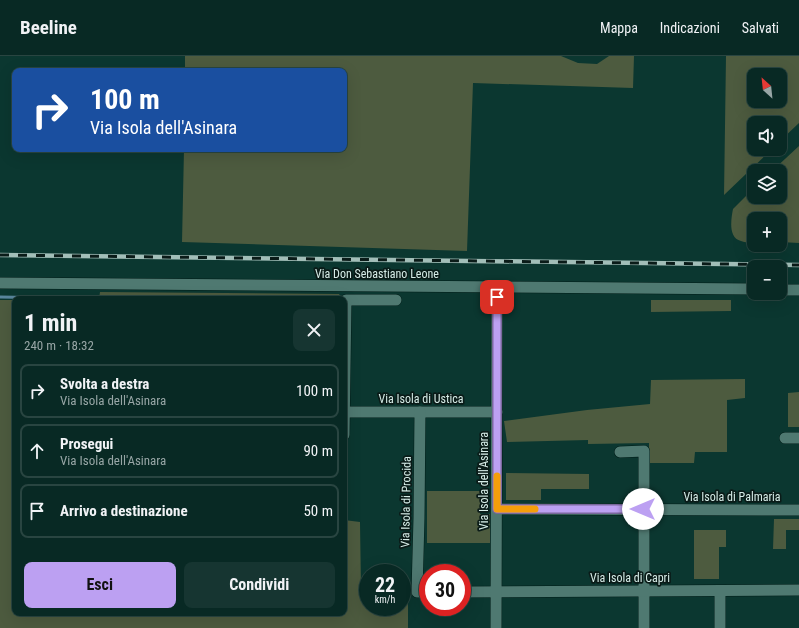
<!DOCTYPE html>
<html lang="it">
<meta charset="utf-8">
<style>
body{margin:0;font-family:"Roboto Condensed",sans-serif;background:#163531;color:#f1f3f6;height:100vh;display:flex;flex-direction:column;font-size:15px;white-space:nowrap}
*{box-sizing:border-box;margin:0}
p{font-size:13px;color:#98a6a6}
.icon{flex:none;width:22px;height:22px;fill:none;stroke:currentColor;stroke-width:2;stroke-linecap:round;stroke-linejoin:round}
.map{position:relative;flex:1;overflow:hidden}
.details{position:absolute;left:12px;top:240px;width:335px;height:320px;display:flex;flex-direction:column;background:#082924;border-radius:8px;box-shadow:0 4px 16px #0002,0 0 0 1px #294541}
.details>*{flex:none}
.top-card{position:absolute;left:12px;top:12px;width:335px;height:84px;border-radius:8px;box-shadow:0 4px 16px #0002,0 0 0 1px #294541;background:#1a4fa0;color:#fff;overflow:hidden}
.needle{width:26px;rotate:333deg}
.controls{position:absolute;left:747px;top:12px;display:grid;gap:8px}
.controls a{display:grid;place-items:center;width:40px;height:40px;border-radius:8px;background:#082924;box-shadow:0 4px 16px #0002,0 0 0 1px #294541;font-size:20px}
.speed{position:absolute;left:359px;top:508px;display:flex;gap:8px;font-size:20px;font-weight:700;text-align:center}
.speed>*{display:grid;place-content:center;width:52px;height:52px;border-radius:50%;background:#082924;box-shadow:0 4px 16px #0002,0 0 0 1px #294541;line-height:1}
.speed small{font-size:10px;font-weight:400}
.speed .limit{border:6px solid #d22;background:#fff;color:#111}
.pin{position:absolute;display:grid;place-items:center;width:34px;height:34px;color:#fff;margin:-17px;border-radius:8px;box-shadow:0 2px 6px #0006}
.me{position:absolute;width:44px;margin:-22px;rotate:270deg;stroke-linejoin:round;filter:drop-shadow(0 0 3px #0008)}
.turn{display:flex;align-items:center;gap:14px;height:84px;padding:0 12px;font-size:18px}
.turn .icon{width:52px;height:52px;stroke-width:2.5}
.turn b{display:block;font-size:28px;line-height:34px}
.round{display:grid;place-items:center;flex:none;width:42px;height:42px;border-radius:8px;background:#163531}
.head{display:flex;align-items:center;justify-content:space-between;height:68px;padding:0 12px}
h1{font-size:24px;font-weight:700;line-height:30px}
.primary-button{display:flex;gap:8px;margin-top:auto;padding:8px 12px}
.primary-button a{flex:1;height:46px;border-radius:8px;background:#bca0f2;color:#111;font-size:16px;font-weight:700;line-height:46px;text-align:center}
.primary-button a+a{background:#163531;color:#f1f3f6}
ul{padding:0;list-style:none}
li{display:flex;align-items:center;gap:12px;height:54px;margin:0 8px 6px;padding:0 4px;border:2px solid #294541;border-radius:8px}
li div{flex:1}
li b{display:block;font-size:15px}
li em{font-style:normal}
header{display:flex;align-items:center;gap:24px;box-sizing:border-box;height:56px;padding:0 20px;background:#082924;border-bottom:1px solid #294541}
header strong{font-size:19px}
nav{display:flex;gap:22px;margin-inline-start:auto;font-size:14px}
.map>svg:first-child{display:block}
.green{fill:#4d5b3f;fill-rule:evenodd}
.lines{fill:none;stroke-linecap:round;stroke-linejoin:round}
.stream{stroke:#59869d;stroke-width:3}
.minor-casing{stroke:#001d18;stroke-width:12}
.tertiary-casing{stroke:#001d18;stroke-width:12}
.minor{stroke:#4f7971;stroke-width:11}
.tertiary{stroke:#4f7971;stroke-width:11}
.rail-casing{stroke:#a2beb8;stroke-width:4.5}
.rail{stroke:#0a1b18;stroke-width:3;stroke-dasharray:9;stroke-linecap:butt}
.route-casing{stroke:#7a689d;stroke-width:10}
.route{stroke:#bca0f2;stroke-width:7}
.slow{stroke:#f59e0b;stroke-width:7}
.labels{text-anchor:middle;stroke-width:3.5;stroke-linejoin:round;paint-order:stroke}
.street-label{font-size:12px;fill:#d6ece7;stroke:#0a1b18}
</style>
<header>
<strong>Beeline</strong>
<nav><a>Mappa</a><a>Indicazioni</a><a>Salvati</a></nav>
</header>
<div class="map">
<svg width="799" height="572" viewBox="0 0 799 572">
<rect width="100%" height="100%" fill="#0b3730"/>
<g class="green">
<path d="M185,0H561L578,7L597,8L609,0H634L633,32L473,27L467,195L182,186L184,93H344V15H185Z"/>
<path d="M726,0H799V67L780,85V67H754V93H772L724,139ZM754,19H780V45H754Z"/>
<path d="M799,90V187L780,186V163H754V186C750,186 745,187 741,185C728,182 731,163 733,153L754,132V141H780V115H772Z"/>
<path d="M100,236L339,238L342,243H99Z"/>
<path d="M0,244H15V557H344V464L360,466L361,531H368V551H402V533H408V572H0Z"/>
<path d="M651,244H731V255L651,256Z"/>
<path d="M745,323V342L727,344V396H695L694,407H649V387L588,388V384L507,386L504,365L587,354L650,348L651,324Z"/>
<path d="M799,336V371H788V337Z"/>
<path d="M506,417L589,418V433H541V444H506Z"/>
<path d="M427,435H480V458H490V487H427Z"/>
<path d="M774,463H799V474H786V493H773Z"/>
<path d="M694,474H726V491H719V523H694Z"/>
</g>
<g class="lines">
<path class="stream" d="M0,241L117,243"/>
<g class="minor-casing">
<g id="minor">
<path d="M344,356H497"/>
<path d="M420,356L419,462L417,536H428"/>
<path d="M344,379L346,244H396"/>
<path d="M785,382H799"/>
<path d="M620,396L644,395V572"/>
<path d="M497,453L799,454"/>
<path d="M720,535V572"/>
<path d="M462,536L799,534"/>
<path d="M496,572L497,241"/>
</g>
</g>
<g class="tertiary-casing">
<g id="tertiary">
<path d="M0,227L754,233"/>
<path d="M780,234H799"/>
</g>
</g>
<use href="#minor" class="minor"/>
<use href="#tertiary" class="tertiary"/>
<g class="rail-casing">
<path id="rail" d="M0,199L799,209"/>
</g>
<use href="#rail" class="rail"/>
</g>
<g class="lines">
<g class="route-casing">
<path id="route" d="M497,241V453H643"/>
</g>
<use href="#route" class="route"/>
<path class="slow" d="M497,420V453H535"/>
</g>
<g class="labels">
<g class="street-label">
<text x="377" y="222">Via Don Sebastiano Leone</text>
<text x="421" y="347">Via Isola di Ustica</text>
<text transform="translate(484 425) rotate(-90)" y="4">Via Isola dell'Asinara</text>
<text x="732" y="445">Via Isola di Palmaria</text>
<text transform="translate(406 446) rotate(-89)" y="4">Via Isola di Procida</text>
<text x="630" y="526">Via Isola di Capri</text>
</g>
</g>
</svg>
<div class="controls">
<a><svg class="needle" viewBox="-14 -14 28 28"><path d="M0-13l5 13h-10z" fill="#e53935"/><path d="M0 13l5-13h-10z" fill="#98a6a6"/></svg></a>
<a><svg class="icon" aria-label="sound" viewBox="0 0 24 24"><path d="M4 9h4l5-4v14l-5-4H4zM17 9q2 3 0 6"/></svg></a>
<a><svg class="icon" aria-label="layers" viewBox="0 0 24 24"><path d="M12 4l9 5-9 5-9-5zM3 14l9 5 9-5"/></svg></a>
<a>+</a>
<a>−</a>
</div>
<div class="speed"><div>22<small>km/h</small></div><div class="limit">30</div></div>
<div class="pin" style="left:497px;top:241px;background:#d93025"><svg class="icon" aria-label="arrive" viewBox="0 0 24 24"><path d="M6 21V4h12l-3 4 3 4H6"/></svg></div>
<svg class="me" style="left:643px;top:453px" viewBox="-20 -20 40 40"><circle r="19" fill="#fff"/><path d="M0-13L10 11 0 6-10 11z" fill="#bca0f2"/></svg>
<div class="top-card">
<div class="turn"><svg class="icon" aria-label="right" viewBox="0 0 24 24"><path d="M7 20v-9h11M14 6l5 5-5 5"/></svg><div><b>100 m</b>Via Isola dell'Asinara</div></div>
</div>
<section class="details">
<div class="head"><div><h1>1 min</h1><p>240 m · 18:32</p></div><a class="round"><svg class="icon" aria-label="close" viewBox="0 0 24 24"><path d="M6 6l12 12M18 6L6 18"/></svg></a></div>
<ul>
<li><svg class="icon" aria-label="right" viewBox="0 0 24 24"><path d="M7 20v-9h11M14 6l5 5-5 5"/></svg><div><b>Svolta a destra</b><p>Via Isola dell'Asinara</p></div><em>100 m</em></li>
<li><svg class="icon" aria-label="ahead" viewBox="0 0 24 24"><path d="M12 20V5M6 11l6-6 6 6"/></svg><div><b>Prosegui</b><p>Via Isola dell'Asinara</p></div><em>90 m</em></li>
<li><svg class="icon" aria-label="arrive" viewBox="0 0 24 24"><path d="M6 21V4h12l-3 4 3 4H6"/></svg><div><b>Arrivo a destinazione</b></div><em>50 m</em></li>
</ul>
<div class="primary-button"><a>Esci</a><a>Condividi</a></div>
</section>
</div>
